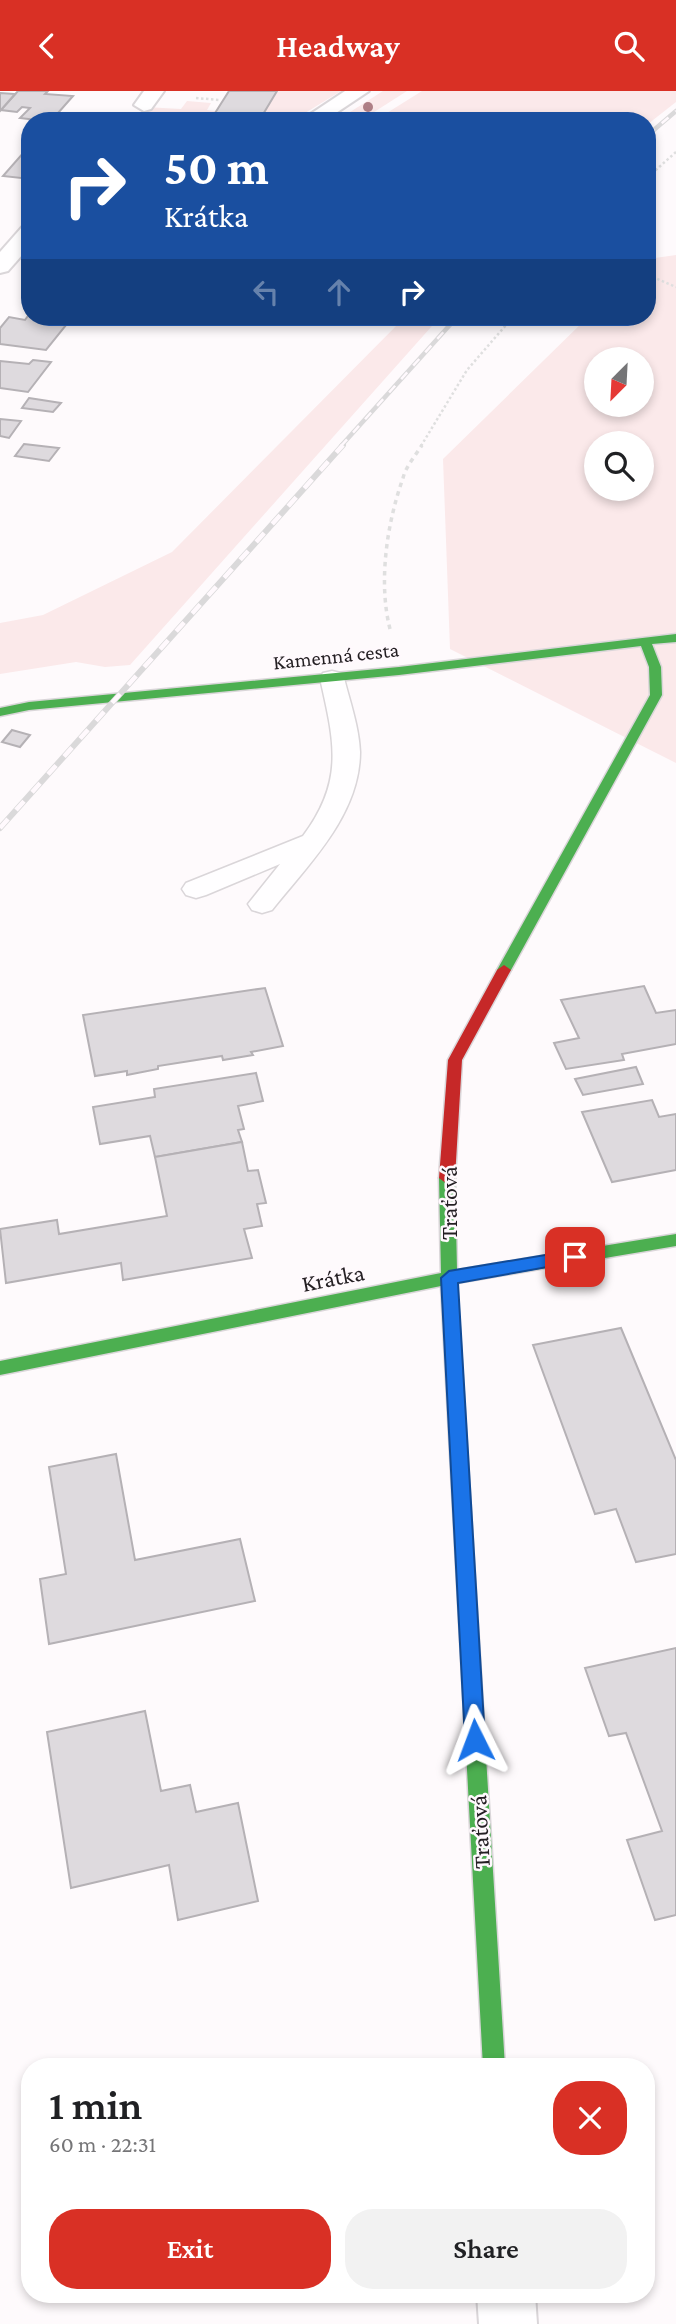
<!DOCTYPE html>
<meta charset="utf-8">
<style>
body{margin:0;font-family:"Crimson Pro",serif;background:#f2f2f2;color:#202124;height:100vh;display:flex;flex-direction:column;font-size:26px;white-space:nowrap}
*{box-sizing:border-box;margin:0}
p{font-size:23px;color:#757577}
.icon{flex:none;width:38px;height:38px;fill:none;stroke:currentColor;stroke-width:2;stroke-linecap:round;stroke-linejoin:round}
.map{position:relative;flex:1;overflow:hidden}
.details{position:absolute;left:21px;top:1967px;width:634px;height:245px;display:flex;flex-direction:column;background:#fff;border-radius:28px;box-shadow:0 4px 10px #0003}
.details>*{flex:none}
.banner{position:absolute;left:21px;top:21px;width:635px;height:214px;border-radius:28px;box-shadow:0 4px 10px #0003;background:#1a4fa0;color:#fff;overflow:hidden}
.needle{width:46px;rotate:204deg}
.fabs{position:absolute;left:584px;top:256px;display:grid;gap:14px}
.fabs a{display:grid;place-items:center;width:70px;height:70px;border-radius:50%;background:#fff;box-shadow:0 4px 10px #0003;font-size:35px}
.pin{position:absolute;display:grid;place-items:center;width:60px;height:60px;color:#fff;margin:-30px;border-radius:14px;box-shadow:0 4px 10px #0006}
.me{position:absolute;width:77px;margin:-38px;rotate:357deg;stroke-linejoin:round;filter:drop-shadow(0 0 5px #0008)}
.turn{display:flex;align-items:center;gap:24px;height:147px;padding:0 28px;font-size:32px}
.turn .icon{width:91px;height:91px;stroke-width:2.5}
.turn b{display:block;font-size:49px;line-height:60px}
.lanes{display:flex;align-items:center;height:66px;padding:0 28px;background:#0003;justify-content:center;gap:35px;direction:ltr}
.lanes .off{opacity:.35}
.round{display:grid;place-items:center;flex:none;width:74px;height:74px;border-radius:28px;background:#f2f2f2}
.head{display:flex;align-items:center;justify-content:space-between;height:119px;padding:0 28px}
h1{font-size:42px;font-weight:600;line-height:52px}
.action{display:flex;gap:14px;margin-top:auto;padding:14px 28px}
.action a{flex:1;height:80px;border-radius:28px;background:#d93025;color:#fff;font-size:28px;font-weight:600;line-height:80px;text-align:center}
.action a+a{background:#f2f2f2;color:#202124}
header{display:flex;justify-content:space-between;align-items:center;height:91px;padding:0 28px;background:#d93025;color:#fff;font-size:32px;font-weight:600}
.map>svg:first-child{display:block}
.green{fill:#fbe9ea;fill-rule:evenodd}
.building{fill:#dedade;stroke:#b5b1b5;stroke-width:2}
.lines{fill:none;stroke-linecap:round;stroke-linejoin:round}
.lane-casing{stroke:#dad6d9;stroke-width:3}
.street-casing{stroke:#dad6d9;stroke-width:4}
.fast-casing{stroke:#dad6d9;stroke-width:3}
.jam-casing{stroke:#dad6d9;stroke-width:3}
.path-far1{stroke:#dfdfdf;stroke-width:2.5;stroke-dasharray:2.5 2.5;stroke-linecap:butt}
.path{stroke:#dfdfdf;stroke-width:3.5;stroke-dasharray:4.5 4.5;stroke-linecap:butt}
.lane{fill:#fffeff;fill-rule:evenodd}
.street{fill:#fffeff;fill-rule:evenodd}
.fast{fill:#4caf50;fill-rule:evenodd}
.jam{fill:#c62828;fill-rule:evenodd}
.rail-far1-casing{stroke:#dad9da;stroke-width:4.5}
.rail-casing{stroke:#dad9da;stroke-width:6}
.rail-far1{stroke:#fff9fd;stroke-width:2.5;stroke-dasharray:9;stroke-linecap:butt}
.rail{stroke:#fff9fd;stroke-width:4.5;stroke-dasharray:12;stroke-linecap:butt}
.tree{fill:#af7f86}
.route{fill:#1a73e8;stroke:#114b97;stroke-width:2}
.labels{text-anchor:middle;stroke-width:5;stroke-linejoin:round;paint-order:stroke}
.far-street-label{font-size:21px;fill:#241f23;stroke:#fff9fd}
.street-label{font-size:24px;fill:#241f23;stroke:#fff9fd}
</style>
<header><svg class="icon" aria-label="back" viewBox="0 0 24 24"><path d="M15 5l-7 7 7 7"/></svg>Headway<svg class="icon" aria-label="search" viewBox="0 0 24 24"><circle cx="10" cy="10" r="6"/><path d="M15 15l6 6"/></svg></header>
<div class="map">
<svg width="676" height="2233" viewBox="0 0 676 2233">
<rect width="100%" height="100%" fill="#fefafc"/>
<g class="green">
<path d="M277,0H341L292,30H259Z"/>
<path d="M383,0H407L360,30H336Z"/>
<path d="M422,0H676V11L648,33V30H374Z"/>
<path d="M187,10L211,12L207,19L216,20L210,30H133L145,16L181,18Z"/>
<path d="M676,164V672L450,558L443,368L588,226H648V168ZM597,268H642V313H597ZM597,352H642V397H597Z"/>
<path d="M405,226H440L130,574L105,576L76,571L0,583V532L43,524L172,461Z"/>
</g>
<g class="building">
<path d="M18,0H48L45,3L73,5L51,30H45L20,27L30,17L22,16L17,21L1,19Z"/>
<path d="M229,0H277L259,30H210Z"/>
<path d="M0,2L15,3L0,20Z"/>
<path d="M24,61L30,62V88L3,85Z"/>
<path d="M30,222V226L71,228L46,259L0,253V237L9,226L25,229Z"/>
<path d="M148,226H193L189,231L172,233L145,230Z"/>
<path d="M33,269L51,271L28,301L0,297V270L29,273Z"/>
<path d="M29,307L61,312L53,321L22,317Z"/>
<path d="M0,328L21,330L9,347L0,345Z"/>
<path d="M24,353L59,357L49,370L15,365Z"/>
<path d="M12,639L30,644L20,656L2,651Z"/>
<path d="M644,895L656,922L676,919V953L622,963L624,969L566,978L554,952L579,947L561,909Z"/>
<path d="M265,897L283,955L251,961L253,964L223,969L222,965L158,975V978L127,984V980L95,985L83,924Z"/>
<path d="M636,976L643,993L583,1004L575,988Z"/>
<path d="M256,982L263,1010L238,1015L244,1038L238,1039L242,1051L155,1066L150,1045L100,1053L93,1016L155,1006L154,998Z"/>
<path d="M652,1009L659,1026L676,1023V1079L612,1091L582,1021Z"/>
<path d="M242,1051L248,1080L258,1079L266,1112L257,1113L262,1135L244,1138L252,1167L123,1189L121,1172L6,1192L0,1138L57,1129L59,1143L167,1125L155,1066Z"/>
<path d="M621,1237L676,1369V1463L636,1471L616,1418L595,1423L533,1254Z"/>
<path d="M116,1363L135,1469L240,1448L255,1510L49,1553L40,1488L66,1483L49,1376Z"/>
<path d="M676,1557V1824L655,1829L627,1749L662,1740L626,1642L609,1645L585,1577Z"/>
<path d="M145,1620L161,1700L190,1694L196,1721L238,1712L258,1810L178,1829L169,1774L71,1797L47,1641Z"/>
</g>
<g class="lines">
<g class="lane-casing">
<path id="lane" d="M332,580L341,582L344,587C350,611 359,636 360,661C360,724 308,774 272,819L262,822L252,819L248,813L280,773L206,804L196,807L186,804L182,798L186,792L303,745C345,689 334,650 320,587L323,582Z"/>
</g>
<g class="street-casing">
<g id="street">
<path d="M144,0H164L151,18L144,20L134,14Z"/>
<path d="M345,0H369L324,30H300Z"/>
<path d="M30,135V155L8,180L0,182V161L22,136Z"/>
<path d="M477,2203H535L537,2233H479Z"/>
</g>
</g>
<g class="fast-casing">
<g id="fast">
<path d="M676,543V551L652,553L661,576L662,604L511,879L504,884L497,879L650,604L649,576L641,555L399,584L29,619L0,625V617L29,611L399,576Z"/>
<path d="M447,1081L455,1087L457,1179L676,1143V1155L457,1192L505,1976H483L441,1195L0,1284V1270L441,1182L439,1087Z"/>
</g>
</g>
<g class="jam-casing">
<path id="jam" d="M504,874L511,879L462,969L455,1087L447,1093L439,1087L448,969L497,879Z"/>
</g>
<g class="path-far1">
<path d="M196,7L219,9"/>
<path d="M648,86L676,61"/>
<path d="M648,184L676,196"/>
<path d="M421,355L467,279L513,226"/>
</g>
<path class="path" d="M390,538C378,491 387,432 403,387C406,375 416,364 422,354"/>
<use href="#lane" class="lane"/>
<use href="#street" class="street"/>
<use href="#fast" class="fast"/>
<use href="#jam" class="jam"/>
<g class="rail-far1-casing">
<g id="rail-far1">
<path d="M648,44L676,20"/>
<path d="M341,355L457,226"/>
</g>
</g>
<g class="rail-casing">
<path id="rail" d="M0,737L343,354"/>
</g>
<use href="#rail-far1" class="rail-far1"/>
<use href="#rail" class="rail"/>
</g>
<circle class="tree" cx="368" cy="16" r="5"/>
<path class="route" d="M575,1159L581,1161V1170L458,1192L485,1649L482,1656L475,1658L468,1656L465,1649L441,1187L449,1180Z"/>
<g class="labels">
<g class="far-street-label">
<text transform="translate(336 565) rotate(-6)" y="7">Kamenná cesta</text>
</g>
<g class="street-label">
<text transform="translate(449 1112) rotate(-90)" y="8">Traťová</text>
<text transform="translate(333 1187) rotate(-11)" y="8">Krátka</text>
<text transform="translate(480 1741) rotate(-93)" y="8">Traťová</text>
</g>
</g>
</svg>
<div class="fabs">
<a><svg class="needle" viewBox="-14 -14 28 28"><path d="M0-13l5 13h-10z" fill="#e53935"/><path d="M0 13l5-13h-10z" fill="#757577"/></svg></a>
<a><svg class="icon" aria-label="search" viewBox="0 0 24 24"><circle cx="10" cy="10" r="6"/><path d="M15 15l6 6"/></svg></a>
</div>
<div class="pin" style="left:575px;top:1166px;background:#d93025"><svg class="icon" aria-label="arrive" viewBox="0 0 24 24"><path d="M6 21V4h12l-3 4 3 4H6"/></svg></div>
<svg class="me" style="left:475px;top:1649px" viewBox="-20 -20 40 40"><path d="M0-17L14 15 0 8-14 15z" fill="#1a73e8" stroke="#fff" stroke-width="4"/></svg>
<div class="banner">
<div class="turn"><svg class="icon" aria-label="right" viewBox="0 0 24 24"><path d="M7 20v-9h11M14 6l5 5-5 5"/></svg><div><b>50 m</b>Krátka</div></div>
<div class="lanes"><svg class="icon off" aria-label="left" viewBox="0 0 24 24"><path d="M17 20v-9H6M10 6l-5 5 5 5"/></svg><svg class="icon off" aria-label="ahead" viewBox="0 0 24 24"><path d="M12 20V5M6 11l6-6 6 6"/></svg><svg class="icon" aria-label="right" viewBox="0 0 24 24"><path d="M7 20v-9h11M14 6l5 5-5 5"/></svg></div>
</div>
<section class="details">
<div class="head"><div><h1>1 min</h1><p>60 m · 22:31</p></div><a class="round" style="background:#d93025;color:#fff"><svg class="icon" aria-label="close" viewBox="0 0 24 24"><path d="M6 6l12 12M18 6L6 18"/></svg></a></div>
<div class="action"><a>Exit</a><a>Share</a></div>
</section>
</div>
